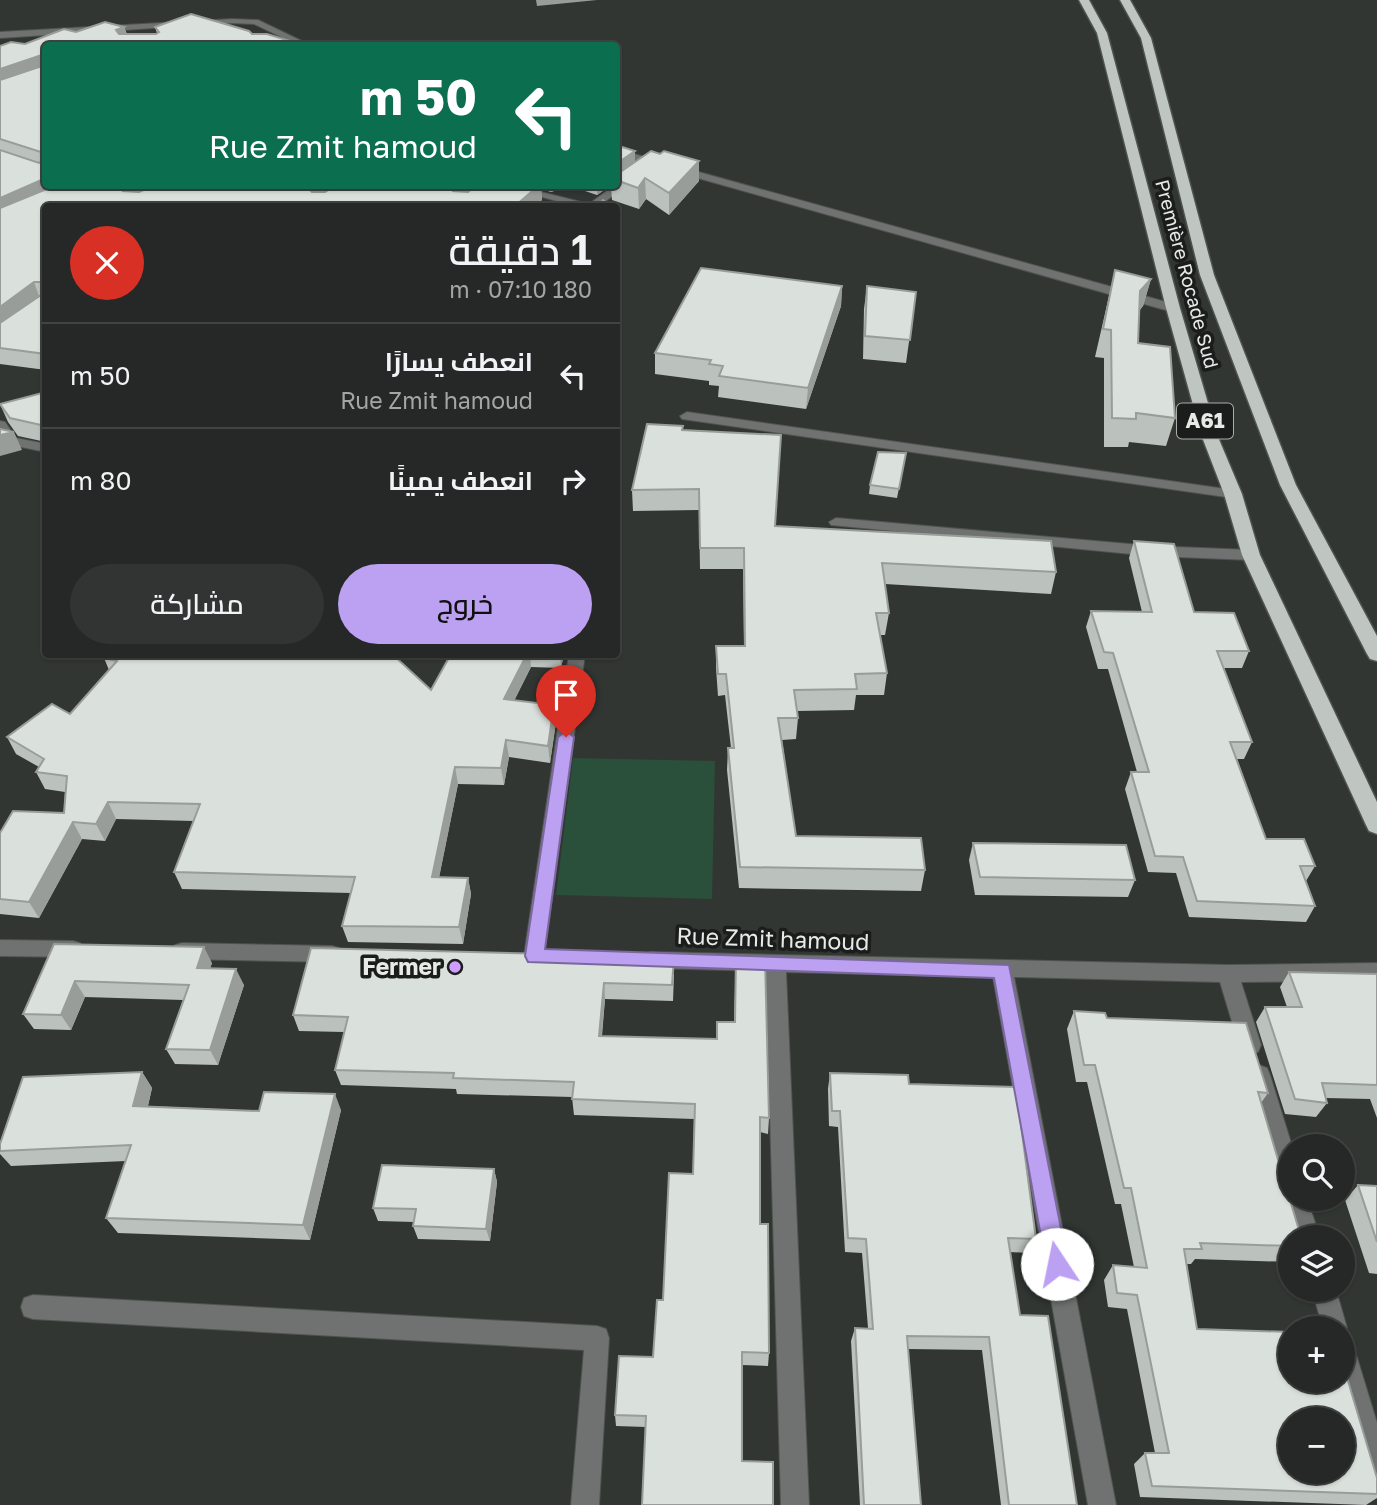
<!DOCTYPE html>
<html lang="ar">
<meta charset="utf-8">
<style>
body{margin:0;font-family:"Golos Text",Cairo,sans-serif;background:#313432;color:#f1f3f6;direction:rtl;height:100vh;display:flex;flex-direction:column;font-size:26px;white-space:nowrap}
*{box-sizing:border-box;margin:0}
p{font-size:23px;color:#a3a6a7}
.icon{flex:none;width:38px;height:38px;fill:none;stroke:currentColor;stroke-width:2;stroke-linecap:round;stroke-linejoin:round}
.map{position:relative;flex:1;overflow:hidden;direction:ltr}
.sheet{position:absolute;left:42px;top:203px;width:578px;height:455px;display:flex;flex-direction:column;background:#252826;border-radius:7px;box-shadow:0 2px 5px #0004,0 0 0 2px #424443;direction:rtl}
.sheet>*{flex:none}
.banner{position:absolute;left:42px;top:42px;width:578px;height:147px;border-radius:7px;box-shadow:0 2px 5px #0004,0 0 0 2px #424443;direction:rtl;background:#0b6e4f;color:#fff;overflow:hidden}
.tools{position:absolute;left:1278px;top:1134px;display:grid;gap:14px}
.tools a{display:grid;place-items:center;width:77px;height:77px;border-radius:50%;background:#252826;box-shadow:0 2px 5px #0004,0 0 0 2px #424443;font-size:35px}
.pin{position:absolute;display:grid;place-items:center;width:60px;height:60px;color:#fff;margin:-72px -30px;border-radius:50% 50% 50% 0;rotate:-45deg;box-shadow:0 0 7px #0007}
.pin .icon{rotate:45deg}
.me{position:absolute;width:77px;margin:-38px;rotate:349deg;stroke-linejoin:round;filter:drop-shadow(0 0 5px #0008)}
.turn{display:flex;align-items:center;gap:24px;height:147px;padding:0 28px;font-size:32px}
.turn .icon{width:91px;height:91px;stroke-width:2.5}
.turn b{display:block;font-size:49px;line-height:60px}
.round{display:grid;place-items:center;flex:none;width:74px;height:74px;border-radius:37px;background:#313432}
.summary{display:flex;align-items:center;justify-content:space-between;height:119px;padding:0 28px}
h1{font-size:42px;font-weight:600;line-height:52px}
.cta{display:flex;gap:14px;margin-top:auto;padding:14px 28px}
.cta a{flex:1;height:80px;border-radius:42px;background:#bca0f2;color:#111;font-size:28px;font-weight:600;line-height:80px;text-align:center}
.cta a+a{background:#313432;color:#f1f3f6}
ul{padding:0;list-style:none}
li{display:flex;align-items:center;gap:21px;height:105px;padding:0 28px;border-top:2px solid #424443}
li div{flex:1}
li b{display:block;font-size:26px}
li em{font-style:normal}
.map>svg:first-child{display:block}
.green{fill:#2a4f3a}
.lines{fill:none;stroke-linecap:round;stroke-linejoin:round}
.minor-casing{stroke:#4e5350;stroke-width:2}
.highway-casing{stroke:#4e5350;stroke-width:3}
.minor{fill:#6f7270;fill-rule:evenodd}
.highway{fill:#bfc5c1;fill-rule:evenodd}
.wall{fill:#bbc1bd;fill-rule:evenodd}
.shaded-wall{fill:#999d9a}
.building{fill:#dae0dc;stroke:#999d9a;stroke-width:2;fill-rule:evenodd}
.route{fill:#bca0f2;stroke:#7a689d;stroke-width:2}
.poi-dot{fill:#d09dfe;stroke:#1a1d1b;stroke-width:2.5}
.labels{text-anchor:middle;stroke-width:7;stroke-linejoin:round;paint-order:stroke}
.far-street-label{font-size:19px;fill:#e7ebe8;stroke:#1a1d1b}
.shield{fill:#1a1d1b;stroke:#aaadaa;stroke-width:2}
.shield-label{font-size:21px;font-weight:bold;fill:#e7ebe8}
.street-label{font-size:23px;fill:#e7ebe8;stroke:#1a1d1b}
.poi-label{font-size:23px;font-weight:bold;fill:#e7ebe8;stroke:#1a1d1b;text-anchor:end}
</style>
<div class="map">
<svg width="1377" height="1505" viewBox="0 0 1377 1505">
<rect width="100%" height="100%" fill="#313633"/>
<path class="green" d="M573,758L715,761L712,899L556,895Z"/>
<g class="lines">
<g class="minor-casing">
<g id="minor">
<path d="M232,19L258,20L312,46H300L254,24L232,23L0,38V32Z"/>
<path d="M616,149L1177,305L1179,308L1169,311L616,155Z"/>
<path d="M625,178L634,180L599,206H575L502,186H517L589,204Z"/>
<path d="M687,412L1233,490L1240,494L1233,498L682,419L680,416Z"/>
<path d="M0,421L5,422L16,438L46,444V452L6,444L0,435Z"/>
<path d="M836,518L1152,546L1251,550L1258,555L1251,560L1152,556L831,525L829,522Z"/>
<path d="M569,654H585L544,956L541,962L534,964L527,962L524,956Z"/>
<path d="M0,940L73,941L80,943L83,949L80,955L73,957L0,956Z"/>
<path d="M182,943L332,946L339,948L342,954L339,960L332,962L182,959L175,957L172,951L175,945Z"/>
<path d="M651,952L1228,965L1377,963V981L1241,982L1261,1045L1258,1052L1250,1054L1242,1052L1239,1045L1220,982L1014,977L1116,1505H1088L993,977L786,972L809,1505H781L766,971L651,968L644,966L641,960L644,954Z"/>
<path d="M1259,1065L1267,1068L1270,1075L1292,1146H1290V1188L1282,1185L1279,1177L1248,1075L1251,1068Z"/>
<path d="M1290,1190V1199H1307L1320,1237H1296L1284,1199Z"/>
<path d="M1312,1290H1336L1347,1328L1344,1337L1342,1328H1323Z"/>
<path d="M33,1295L597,1326L606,1329L609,1338L599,1505H571L584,1350L33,1319L24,1316L21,1307L24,1298Z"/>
<path d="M1342,1339L1351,1342L1355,1351L1377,1423V1479L1368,1475L1364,1466L1338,1381H1342Z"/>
</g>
</g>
<g class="highway-casing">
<g id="highway">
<path d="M1079,0H1089L1107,33L1180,308L1218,437L1242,494L1260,555L1377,802V834L1369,831L1366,825L1242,555L1224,494L1202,437L1166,308L1097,33Z"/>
<path d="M1120,0H1130L1151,38L1214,275L1296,485L1377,636V661L1370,659L1367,654L1280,485L1200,275L1141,38Z"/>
</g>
</g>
<use href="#minor" class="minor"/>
<use href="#highway" class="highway"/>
</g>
<g class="wall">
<path d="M124,27L127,34H156L157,33L155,27L249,31L46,46V186H569L551,192L541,189L542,200L534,206H46V370L0,364V46L25,44L76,32ZM317,187L329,189L325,192H318Z"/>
<path d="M616,145L635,151V162L660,154L699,161V181L669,215L646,199L639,209L612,200L611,186H616Z"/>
<path d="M570,186H610L597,195Z"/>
<path d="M1115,270L1151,279L1143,306L1139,311L1138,343L1175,418L1166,446L1129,442L1128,447H1104V358L1095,357Z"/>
<path d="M842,286L841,306L806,409L718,397L719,386L709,385V381L655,374V353Z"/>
<path d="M867,286L916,292L906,363L863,359L864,309Z"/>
<path d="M46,392V442L18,436L8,422L0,404Z"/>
<path d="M683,426V430L775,526L1056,572L1051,594L885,584L889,613L885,635H880L887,673L884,695H856L854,710L797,711L798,718L796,739L782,740L796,836L925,870L921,891L739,888L727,770L728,748H731L725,695L718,696L716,668V646H744L743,569H700L699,510L633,511L632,490Z"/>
<path d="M906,453L897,498L869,494L870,485Z"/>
<path d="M1134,541L1194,612L1249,651L1242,668H1224L1252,742L1244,759H1237L1266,839L1315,866L1306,881L1315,906L1306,922L1189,917L1176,873L1148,872L1125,789L1131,772H1137L1108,669H1098L1086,627L1091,611L1142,612L1129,558Z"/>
<path d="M451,654H564L561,668L531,667L514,701L554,705L556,722L550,763L509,757L504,785L458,784L439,877L468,878L471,894L463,944L348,942L342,926L351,893L182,889L174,872L194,821L116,819L105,841L82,839L39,918L0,914V833L64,813L65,792L45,789L36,772L39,767L16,754L7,737L70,714L109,670L104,658L431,690Z"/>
<path d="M973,843L1135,880L1128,897L975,895L969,860Z"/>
<path d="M54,944L212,963L210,968L244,985L218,1065L175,1064L166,1049L183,1000L85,997L71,1030L34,1029L23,1014Z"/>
<path d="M736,957L769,1118L768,1134L760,1132V1224L769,1353L768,1366L742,1365V1461L773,1505L646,1427L616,1426L615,1415L653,1357L663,1300L693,1174L694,1119L574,1115L572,1097L457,1094L456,1089L341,1085L335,1070L344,1032L299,1031L293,1015L674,974L673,1001L605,999L602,1036L716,1039L734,1022Z"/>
<path d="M1289,972L1377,974V1118L1370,1099L1326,1098L1327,1103L1316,1117L1285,1114L1256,1022L1265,1007H1287L1280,987Z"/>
<path d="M1074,1011L1107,1018L1268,1093L1261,1103L1290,1237V1262L1195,1259L1191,1264H1187L1197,1329L1377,1478V1498L1366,1505L1140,1497L1134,1464L1145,1453H1155L1127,1309L1108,1307L1104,1280L1113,1265L1134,1267L1121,1204H1115L1087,1082H1076L1067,1029Z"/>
<path d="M142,1072L152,1088L148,1106L259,1111L341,1110L310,1240L118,1233L106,1218L126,1161L11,1166L0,1154V1144Z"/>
<path d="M830,1073L909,1084L1036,1239L1029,1253L1010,1252L1020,1315L1077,1505H1001L982,1350L908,1349L921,1505H860L851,1341L855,1328H868L862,1253L845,1252L838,1127L829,1126L828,1089Z"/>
<path d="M494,1169L497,1182L490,1241L418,1239L413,1226L414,1222L378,1221L373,1208Z"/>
<path d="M1358,1185L1377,1186V1274L1369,1273L1345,1200Z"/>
</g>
<g class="shaded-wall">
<path d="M536,0H597L537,6Z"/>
<path d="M124,27L129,41L121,45L116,30Z"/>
<path d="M42,55L46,64L0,86V69Z"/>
<path d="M635,151V167L616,180V164Z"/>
<path d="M699,161V181L669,215V193Z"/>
<path d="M46,178V186H72L0,217V198Z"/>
<path d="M645,178L646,199L639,209L638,188Z"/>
<path d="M128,186H168L129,204L123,191L124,187Z"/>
<path d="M314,186H317L320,199L309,189Z"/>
<path d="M456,186H478L455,204L453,191V188Z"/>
<path d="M538,186H541L542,200L534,206H515Z"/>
<path d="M550,186H569L551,192Z"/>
<path d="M597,186H610L597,195Z"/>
<path d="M620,214V233L616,239V218Z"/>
<path d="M1151,279L1143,306L1133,318L1140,291Z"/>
<path d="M34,282L40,299L0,330V307Z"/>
<path d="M842,286L841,306L806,409L808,388Z"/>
<path d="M46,424V436L41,425Z"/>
<path d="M14,432L22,450L0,456V435Z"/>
<path d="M527,654H530L531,667L506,716L504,699Z"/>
<path d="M560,654H564L561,668Z"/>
<path d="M554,705L556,722L550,763L548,746Z"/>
<path d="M506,740L509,757L504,785L501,768Z"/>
<path d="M455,767L458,784L436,893L432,877Z"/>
<path d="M108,802L116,819L105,841L96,824Z"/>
<path d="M73,822L82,839L39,918L29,902Z"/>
<path d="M468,878L471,894L463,944L459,927Z"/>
<path d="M204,947L212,963L205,984L197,968Z"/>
<path d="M236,969L244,985L218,1065L210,1050Z"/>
<path d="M75,981L85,997L71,1030L61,1015Z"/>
<path d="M604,983L605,999L600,1052L599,1036Z"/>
<path d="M142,1072L152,1088L144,1122L133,1106Z"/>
<path d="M335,1094L341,1110L310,1240L303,1225Z"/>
<path d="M494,1169L497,1182L490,1241L486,1229Z"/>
</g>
<g class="building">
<path d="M191,14L249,31L252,34H267L306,46H46V178L0,198V150L39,163L43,160L41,152L0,139V80L42,66V55L0,69V46L11,42L25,44L64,29L76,32L105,22L124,27L116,30L119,34H156L159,32L155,27Z"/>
<path d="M616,145L635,151L616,164Z"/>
<path d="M651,151L660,154L664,151L699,161L669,193L645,178L638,188L616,180V175Z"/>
<path d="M54,186H128L124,187L123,191L139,192L153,186H314L309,189L312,192H325L335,186H456L453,188V191L468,192L475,186H538L515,206H46V354L0,348V323L41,295V282H34L0,307V208Z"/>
<path d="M603,200L610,206H597Z"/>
<path d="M701,268L842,286L808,388L719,376L723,366L709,364L711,360L655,353Z"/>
<path d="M1115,270L1151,279L1140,291L1138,343L1170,347L1175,418L1136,413V419L1112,418L1111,330L1103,329Z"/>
<path d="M867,286L916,292L910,340L865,336Z"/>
<path d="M46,392V424L41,425L10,418L0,404Z"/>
<path d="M647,424L683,426L682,430L781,435L775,526L1051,541L1056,572L882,563L889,613H876L887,673L855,674L857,689L794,690L798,718H778L796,836L921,838L925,870L740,867L728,748H734L726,674H718L716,646H745L744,548H700L699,489L632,490Z"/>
<path d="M0,429L14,432L0,435Z"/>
<path d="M878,452L906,453L899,489L870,485Z"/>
<path d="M1134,541L1174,544L1194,612L1234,613L1249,651H1217L1252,742H1230L1266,839H1304L1315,866H1300L1315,906L1197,901L1183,857L1155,856L1131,772H1149L1113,653L1104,652L1091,611L1152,612Z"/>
<path d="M107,654H392L431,690L451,654H527L504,699L554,705L548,746L506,740L501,768L455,767L432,877L468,878L459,927L342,926L355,877L174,872L200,804L108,802L96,824L73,822L29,902L0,899V833L13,811L64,813L67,776L36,772L44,759L7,737L52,704L70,714L117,661L104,658Z"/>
<path d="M973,843L1126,845L1135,880L980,877Z"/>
<path d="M54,944L204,947L197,968L236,969L210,1050L166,1049L189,985L75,981L61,1015L23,1014Z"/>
<path d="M311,948L674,957L672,985L604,983L599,1036L717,1039V1022H735L736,957L765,958L769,1118L760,1117V1224H768L769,1353L742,1352V1461L773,1462V1505H642L646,1416L615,1415L619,1356L653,1357L657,1300H663L669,1173L693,1174L695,1104L572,1099L574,1082L453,1078L454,1073L335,1070L348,1017L293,1015Z"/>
<path d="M1289,972L1377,974V1085L1322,1083L1327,1103L1295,1099L1265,1007H1302Z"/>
<path d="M1074,1011L1105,1013L1107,1018L1246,1023L1268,1093L1258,1092L1301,1237H1290V1246L1200,1243L1202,1249H1184L1197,1329L1290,1332V1381H1342V1361L1377,1478V1494L1152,1486L1145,1453H1169L1137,1295L1117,1293L1113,1265L1147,1268L1131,1188H1124L1095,1065H1084ZM1290,1419H1342V1472H1290Z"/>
<path d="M142,1072L133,1106L259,1111L264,1092L335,1094L303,1225L106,1218L131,1145L0,1151V1144L23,1077Z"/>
<path d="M830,1073L908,1075L909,1084L1016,1087L1036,1239L1008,1238L1020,1315L1048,1316L1077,1505H1009L989,1337L907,1336L921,1505H864L855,1328L873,1329L866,1239L848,1238L840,1111H832Z"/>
<path d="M382,1165L494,1169L486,1229L413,1226L416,1209L373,1208Z"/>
<path d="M1358,1185L1377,1186V1242Z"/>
</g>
<path class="route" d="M566,731L574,737L545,949L1009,965L1068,1264L1065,1272L1057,1275L1050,1272L1046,1264L994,978L528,962L525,956L558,737Z"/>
<circle class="poi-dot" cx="455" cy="967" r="7"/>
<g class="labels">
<g class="far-street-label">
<text transform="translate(1187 274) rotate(75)" y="7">Première Rocade Sud</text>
</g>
<rect class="shield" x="1177" y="403.5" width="56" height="35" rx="5"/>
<g class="shield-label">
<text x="1205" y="428">A61</text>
</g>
<g class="street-label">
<text transform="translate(773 939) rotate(2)" y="8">Rue Zmit hamoud</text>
</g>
<g class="poi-label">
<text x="441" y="975">Fermer</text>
</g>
</g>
</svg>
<div class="tools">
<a><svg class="icon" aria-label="search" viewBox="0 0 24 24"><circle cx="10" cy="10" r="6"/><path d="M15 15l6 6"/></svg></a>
<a><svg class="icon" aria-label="layers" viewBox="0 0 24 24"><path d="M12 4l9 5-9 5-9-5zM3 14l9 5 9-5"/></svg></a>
<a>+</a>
<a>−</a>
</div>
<div class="pin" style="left:566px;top:737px;background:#d93025"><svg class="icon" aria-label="arrive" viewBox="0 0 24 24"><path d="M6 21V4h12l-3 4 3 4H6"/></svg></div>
<svg class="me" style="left:1057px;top:1264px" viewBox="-20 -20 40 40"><circle r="19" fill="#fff"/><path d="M0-13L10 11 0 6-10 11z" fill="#bca0f2"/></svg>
<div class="banner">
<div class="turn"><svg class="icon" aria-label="left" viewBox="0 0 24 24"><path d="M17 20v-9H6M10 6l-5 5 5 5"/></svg><div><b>50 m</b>Rue Zmit hamoud</div></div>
</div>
<section class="sheet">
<div class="summary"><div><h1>1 دقيقة</h1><p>180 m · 07:10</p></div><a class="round" style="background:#d93025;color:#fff"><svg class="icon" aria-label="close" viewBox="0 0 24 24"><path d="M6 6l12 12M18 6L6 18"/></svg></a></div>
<ul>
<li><svg class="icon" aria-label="left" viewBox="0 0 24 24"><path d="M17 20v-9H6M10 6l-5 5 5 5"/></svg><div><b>انعطف يسارًا</b><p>Rue Zmit hamoud</p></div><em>50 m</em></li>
<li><svg class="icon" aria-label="right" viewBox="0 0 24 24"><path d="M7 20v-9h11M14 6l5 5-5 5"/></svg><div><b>انعطف يمينًا</b></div><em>80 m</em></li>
</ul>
<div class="cta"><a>خروج</a><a>مشاركة</a></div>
</section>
</div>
